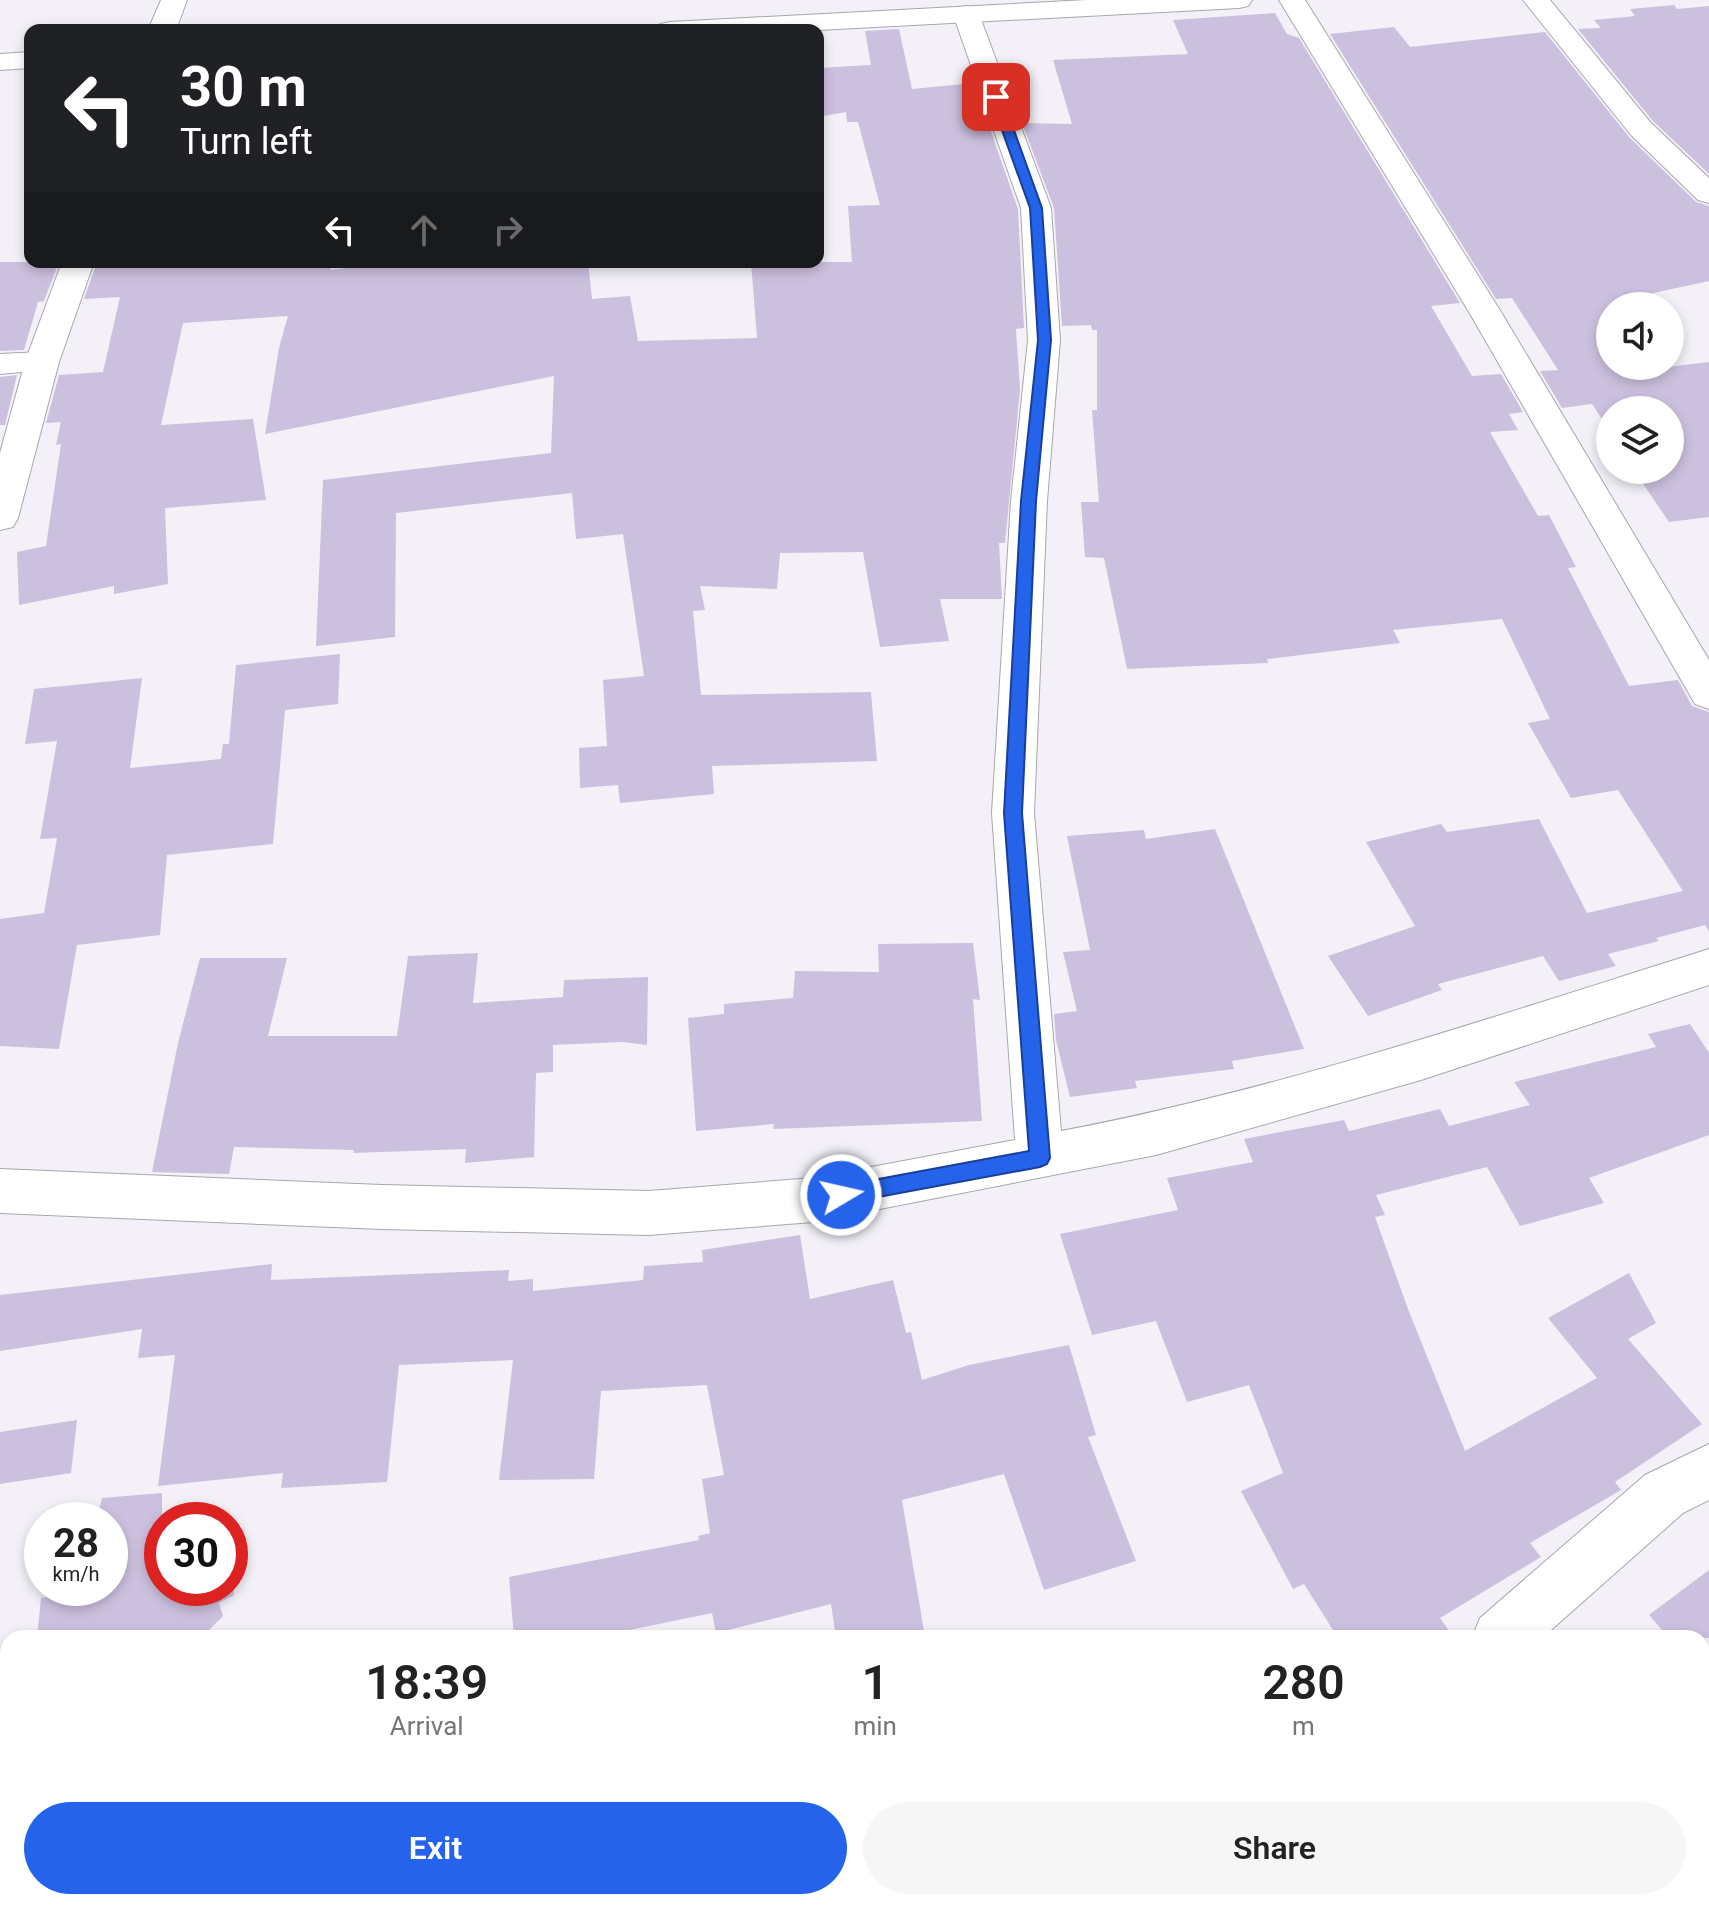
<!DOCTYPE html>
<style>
body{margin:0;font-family:Roboto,sans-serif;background:#f6f6f6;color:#222;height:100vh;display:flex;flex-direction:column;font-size:30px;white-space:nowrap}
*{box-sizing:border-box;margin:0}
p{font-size:26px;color:#767676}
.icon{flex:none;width:44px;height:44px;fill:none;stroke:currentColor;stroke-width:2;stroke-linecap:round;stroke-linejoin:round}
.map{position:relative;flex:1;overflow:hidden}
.side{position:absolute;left:0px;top:1630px;width:1710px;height:280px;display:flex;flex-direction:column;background:#fff;border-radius:24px 24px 0 0;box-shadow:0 4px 12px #0003}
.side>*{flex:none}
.guide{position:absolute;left:24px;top:24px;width:800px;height:244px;border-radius:16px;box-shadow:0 4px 12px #0003;background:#202124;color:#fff;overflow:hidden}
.fabs{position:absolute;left:1596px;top:292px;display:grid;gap:16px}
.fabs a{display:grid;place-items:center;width:88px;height:88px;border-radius:50%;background:#fff;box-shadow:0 4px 12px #0003;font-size:40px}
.speed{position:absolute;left:24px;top:1502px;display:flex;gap:16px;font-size:40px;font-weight:700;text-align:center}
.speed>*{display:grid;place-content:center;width:104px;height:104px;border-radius:50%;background:#fff;box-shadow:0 4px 12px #0003;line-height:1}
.speed small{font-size:20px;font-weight:400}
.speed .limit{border:12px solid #d22;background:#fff;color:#111}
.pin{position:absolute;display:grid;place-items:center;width:68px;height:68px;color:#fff;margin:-34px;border-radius:16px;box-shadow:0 4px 12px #0006}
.me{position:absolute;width:88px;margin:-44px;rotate:81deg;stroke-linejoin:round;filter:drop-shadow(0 0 6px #0008)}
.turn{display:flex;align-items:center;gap:28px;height:168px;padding:0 24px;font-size:36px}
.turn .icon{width:104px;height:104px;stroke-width:2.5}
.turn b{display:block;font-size:56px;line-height:68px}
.lanes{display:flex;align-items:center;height:76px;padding:0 24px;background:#0003;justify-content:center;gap:40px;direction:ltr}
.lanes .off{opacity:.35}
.eta{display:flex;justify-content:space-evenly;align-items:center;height:136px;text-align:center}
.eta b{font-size:48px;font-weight:600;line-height:56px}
.cta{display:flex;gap:16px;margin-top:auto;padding:16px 24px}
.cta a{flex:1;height:92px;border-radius:48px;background:#2563eb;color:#fff;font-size:32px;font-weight:600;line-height:92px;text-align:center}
.cta a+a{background:#f6f6f6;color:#222}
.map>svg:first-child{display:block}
.building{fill:#ccc0df}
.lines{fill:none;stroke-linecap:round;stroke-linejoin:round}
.street-casing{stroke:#a9a6ad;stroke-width:2}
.secondary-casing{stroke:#a9a6ad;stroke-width:2}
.street{fill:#fff;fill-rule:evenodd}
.secondary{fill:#fff;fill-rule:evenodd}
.route{fill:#2563eb;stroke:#184099;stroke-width:2}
</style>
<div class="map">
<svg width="1709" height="1910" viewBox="0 0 1709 1910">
<rect width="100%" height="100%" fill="#f3f0f8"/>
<g class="building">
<path d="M1674,5L1677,9L1709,6V174L1653,121L1578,29L1601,28L1594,20L1635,16L1630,9Z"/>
<path d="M1275,13L1287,34L1299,38L1460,303L1431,306L1472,376L1501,374L1523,412L1509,414L1518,430L1490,432L1538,516L1549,515L1576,567L1568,568L1629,686L1678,680L1692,706L1709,712V931L1705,925L1656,938L1659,941L1608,954L1616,966L1559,981L1543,956L1438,984L1442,990L1368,1016L1328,956L1415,926L1366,842L1441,824L1447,832L1539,819L1587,913L1683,891L1618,790L1571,798L1528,723L1550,719L1502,619L1393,630L1400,643L1267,659L1268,663L1127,669L1104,558L1085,557L1081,502H1099L1092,410H1097V330H1092L1091,325L1062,326L1054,208L1022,123L1072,124L1053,60L1188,54L1173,20Z"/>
<path d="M1394,27L1410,47L1545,32L1629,137L1696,202L1709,206V281L1621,300L1625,306H1610V366L1667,367L1709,362V517L1669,522L1635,472L1670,470V410H1610V431L1592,404L1562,408L1540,371L1558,370L1512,298L1496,299L1330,34Z"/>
<path d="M899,29L912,89L974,83L1018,209L1024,328L1016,329L1020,390L1005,543H999L1002,599H940L949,641L880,647L863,552L780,553L777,589L700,586L705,610L693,611L701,695L871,692L877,761L712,766L714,794L620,803L618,785L580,788L579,748L607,746L603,680L644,676L623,534L576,539L572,493L396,513L395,637L316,646L323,480L551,453L554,376L265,434L279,348L288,316L183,323L161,425L253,419L266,500L165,508L168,584L114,594V586L19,605L17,552L46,546L61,444L56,445L61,422L46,423L59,375L103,372L120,297L84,299L97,262H331V270L386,262H588L592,299L630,296L638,341L757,338L751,262H852L848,206L880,205L858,122H847L846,112L818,117V68L871,65L865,31Z"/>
<path d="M0,262H59L44,301L38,302L24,350L0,351Z"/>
<path d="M17,375L5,425H0V377Z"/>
<path d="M340,654L338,704L285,710L273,844L167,855L160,935L77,945L59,1049L0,1046V919L44,913L57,838L40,839L57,741L25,744L34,689L142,678L130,768L221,759L223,744H229L236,665Z"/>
<path d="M1215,829L1304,1049L1232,1061L1234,1069L1135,1081L1137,1088L1070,1097L1056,1040L1054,1014L1077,1011L1063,952L1090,950L1067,836L1144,830L1146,839Z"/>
<path d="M973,943L980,1000L973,999L982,1121L773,1129L774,1124L696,1131L688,1018L724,1014V1004L793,998L795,971L879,972L878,944Z"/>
<path d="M478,953L473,1003L563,997L564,980L648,977L647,1045L623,1042L553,1045V1072L536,1073L534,1157L465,1163L466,1149L353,1153L354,1150L234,1147L229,1174L152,1172L178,1043L200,958H287L268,1036H397L408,956Z"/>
<path d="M1690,1024L1709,1053V1135L1589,1178L1604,1203L1520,1226L1487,1167L1376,1195L1385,1215L1375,1217L1408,1309L1465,1451L1597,1378L1548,1318L1629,1273L1656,1323L1628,1339L1702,1424L1615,1482L1621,1490L1530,1543L1541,1557L1440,1618L1454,1638H1338L1304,1584L1293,1589L1241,1491L1283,1473L1249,1385L1187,1402L1156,1321L1092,1335L1060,1234L1178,1210L1167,1178L1253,1162L1244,1139L1344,1120L1349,1131L1440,1109L1449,1126L1530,1105L1514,1082L1656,1047L1648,1034Z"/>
<path d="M800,1235L810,1299L893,1280L906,1333L911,1332L922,1380L969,1365L1069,1345L1096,1435L1088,1437L1136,1561L1044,1590L1004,1474L902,1500L924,1631L886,1638H836L831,1604L716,1633L712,1613L591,1638H514L509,1577L699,1540L698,1536L710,1533L702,1479L724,1475L707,1385L601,1391L594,1479L499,1480L513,1360L399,1365L387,1482L281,1488L283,1473L158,1486L175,1355L138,1358L142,1329L0,1351V1295L272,1264L271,1280L509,1270L508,1281L533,1279V1291L643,1280L644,1266L703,1262L702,1250Z"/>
<path d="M77,1420L71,1473L0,1484V1432Z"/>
<path d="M162,1493V1588H230V1557H234V1595L219,1603L223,1616L207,1632L179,1638H37L41,1598L83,1591L84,1588H110V1520H97L102,1498Z"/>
<path d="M1709,1570V1638H1669L1649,1615Z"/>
</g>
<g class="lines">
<g class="street-casing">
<g id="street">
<path d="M1523,0H1550L1651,123L1709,178V203L1698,200L1631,135Z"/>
<path d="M966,6L976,8L979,14L1051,208L1060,340L1047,501L1034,813L1061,1131C1282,1089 1496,1016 1709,949V985L1421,1080L1156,1155L813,1222L649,1235L382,1229L0,1213V1169L382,1185L649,1191L813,1178L1015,1140L992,813L1011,501L1028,340L1021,208L953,14L956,8Z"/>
<path d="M42,352L54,355L59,362L54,369L0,374V354Z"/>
<path d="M1709,1444V1500L1683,1513L1542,1638H1472L1480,1618L1645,1475Z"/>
<path d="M1093,1902H1162L1158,1910H1089Z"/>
</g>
</g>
<g class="secondary-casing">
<g id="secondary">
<path d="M161,0H187L176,30H148Z"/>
<path d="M1087,0H1252L1248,6L1239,8L818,30H656L660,24L670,22Z"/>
<path d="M1279,0H1305L1501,312L1709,660V709L1695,704L1469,312Z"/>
<path d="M30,52V68L0,70V54Z"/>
<path d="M62,262H94L59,362L18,518L13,527L0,530V453L25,362Z"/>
</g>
</g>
<use href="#street" class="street"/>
<use href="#secondary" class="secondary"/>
</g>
<path class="route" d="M996,93L1002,97L1042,208L1051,340L1036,501L1022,813L1050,1158L1047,1164L1040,1167L841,1204L834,1201L831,1195L834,1189L841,1186L1029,1151L1004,813L1021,501L1038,340L1030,208L990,97Z"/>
</svg>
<div class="fabs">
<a><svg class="icon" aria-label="sound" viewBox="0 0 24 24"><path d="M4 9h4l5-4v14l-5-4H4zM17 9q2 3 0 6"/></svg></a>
<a><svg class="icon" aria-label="layers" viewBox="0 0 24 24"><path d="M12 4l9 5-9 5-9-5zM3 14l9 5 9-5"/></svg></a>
</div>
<div class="speed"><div>28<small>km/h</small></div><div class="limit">30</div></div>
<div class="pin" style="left:996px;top:97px;background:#d93025"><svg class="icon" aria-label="arrive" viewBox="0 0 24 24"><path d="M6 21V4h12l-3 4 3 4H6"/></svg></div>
<svg class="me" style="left:841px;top:1195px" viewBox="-20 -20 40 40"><circle r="17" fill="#2563eb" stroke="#fff" stroke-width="3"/><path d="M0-11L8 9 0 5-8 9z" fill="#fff"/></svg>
<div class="guide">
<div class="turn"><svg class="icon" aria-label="left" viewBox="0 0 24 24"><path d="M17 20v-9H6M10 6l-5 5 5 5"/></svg><div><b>30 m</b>Turn left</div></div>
<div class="lanes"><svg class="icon" aria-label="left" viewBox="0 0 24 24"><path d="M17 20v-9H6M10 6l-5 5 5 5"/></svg><svg class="icon off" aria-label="ahead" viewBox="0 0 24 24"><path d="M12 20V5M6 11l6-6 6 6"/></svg><svg class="icon off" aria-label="right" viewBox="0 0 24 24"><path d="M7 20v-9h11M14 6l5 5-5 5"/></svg></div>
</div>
<section class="side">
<div class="eta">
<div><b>18:39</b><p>Arrival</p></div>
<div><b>1</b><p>min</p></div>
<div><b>280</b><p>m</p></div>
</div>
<div class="cta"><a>Exit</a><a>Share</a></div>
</section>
</div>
